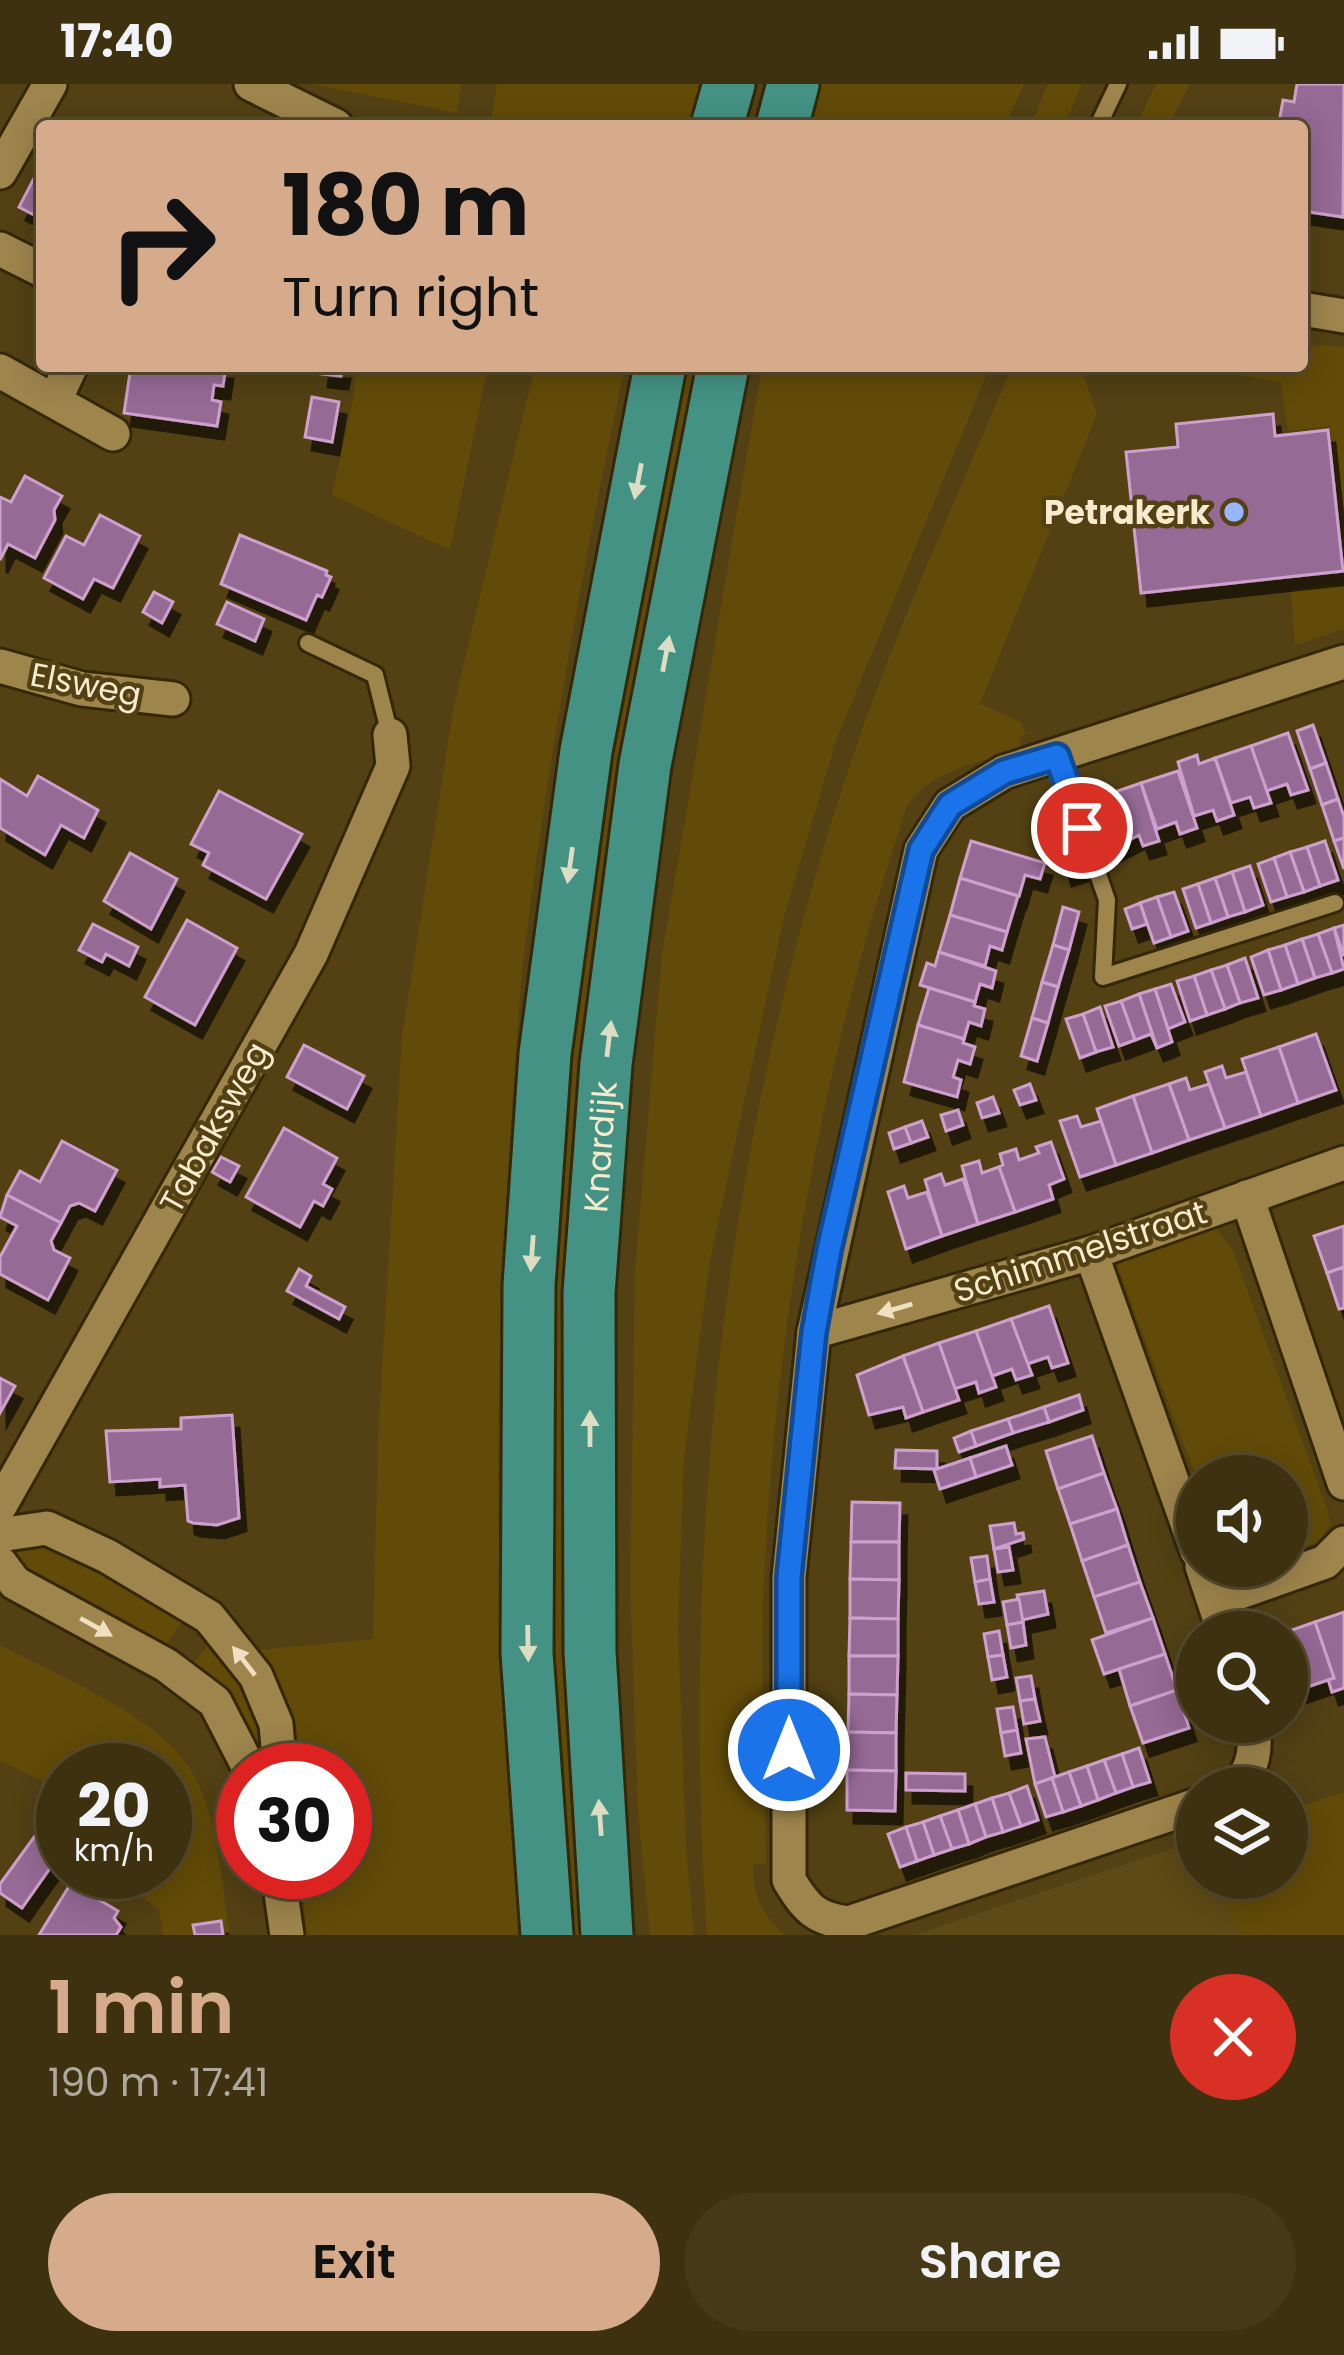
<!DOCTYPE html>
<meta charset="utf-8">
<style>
body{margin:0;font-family:Poppins,sans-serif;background:#453918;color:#f1f3f6;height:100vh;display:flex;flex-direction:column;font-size:45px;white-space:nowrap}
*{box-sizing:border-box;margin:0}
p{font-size:39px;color:#ada99e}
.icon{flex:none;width:66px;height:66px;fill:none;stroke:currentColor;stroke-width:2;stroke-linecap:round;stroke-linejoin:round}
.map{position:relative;height:1851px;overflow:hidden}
.drawer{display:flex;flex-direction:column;background:#3e310f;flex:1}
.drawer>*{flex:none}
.guide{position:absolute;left:36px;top:36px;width:1272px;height:252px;border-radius:12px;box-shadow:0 6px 30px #0003,0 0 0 3px #574c2f;background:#d6ab8b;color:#111;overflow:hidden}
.fabs{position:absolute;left:1176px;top:1371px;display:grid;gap:24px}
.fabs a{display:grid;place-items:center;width:132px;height:132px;border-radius:50%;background:#3e310f;box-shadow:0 6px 30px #0003,0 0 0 3px #574c2f;font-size:60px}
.speed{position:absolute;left:36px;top:1659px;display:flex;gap:24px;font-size:60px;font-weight:700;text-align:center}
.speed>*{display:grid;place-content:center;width:156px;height:156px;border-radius:50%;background:#3e310f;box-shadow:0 6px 30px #0003,0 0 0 3px #574c2f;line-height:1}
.speed small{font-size:30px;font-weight:400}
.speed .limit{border:18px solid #d22;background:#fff;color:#111}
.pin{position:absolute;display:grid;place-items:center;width:102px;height:102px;color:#fff;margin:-51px;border:6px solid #fff;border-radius:50%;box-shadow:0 3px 12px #0007}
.me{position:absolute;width:132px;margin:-66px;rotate:0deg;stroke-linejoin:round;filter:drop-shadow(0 0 9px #0008)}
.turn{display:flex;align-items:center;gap:42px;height:252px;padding:0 48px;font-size:54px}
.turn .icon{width:156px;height:156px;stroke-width:2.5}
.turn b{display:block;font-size:84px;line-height:102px}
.round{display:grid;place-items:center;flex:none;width:126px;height:126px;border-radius:63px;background:#453918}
.summary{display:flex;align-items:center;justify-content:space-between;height:204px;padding:0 48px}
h1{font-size:72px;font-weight:600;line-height:90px;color:#d6ab8b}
.cta{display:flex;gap:24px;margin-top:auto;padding:24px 48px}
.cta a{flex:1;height:138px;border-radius:72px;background:#d6ab8b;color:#111;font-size:48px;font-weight:600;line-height:138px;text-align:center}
.cta a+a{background:#453918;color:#f1f3f6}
.status{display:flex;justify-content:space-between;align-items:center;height:84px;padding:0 60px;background:#3e310f;direction:ltr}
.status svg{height:33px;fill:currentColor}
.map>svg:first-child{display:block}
.built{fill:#5e4a16}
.green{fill:#624b08}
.building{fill:#956a95;stroke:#cea0ce;stroke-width:3;filter:url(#shadow)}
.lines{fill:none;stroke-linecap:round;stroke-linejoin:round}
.lane-casing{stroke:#352809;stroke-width:22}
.street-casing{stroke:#352809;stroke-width:39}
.primary-casing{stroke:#352809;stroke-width:57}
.lane{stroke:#9e854c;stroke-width:16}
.street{stroke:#9e854c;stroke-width:33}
.primary{stroke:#449284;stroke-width:51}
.oneway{fill:#dcddc2}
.oneway2{fill:#eee0c0}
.route-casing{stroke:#114b97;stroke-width:30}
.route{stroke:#1a73e8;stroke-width:21}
.poi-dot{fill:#98b6fd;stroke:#534114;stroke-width:4.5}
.labels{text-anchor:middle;stroke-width:9;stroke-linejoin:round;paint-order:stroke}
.poi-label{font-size:33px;font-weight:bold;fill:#f7eacd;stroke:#534114;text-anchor:end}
.street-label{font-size:33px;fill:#f7eacd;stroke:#534114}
</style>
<div class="status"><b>17:40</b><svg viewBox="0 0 49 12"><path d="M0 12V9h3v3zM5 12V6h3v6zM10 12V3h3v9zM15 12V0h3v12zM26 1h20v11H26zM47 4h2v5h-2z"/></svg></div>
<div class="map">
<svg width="1344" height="1851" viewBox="0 0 1344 1851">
<defs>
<filter id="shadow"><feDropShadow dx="7" dy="13" stdDeviation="0" flood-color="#0009"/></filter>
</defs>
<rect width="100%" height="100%" fill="#534114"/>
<path class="built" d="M1197,1756V1794H1219L1238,1851H914Z"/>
<g class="green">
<path d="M312,0H461L457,29Z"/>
<path d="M497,0H705L695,42H546L492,34Z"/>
<path d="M816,0H1024L1005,42H805Z"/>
<path d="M1048,0H1082L1064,42H1030Z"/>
<path d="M1156,0H1190L1168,42H1136Z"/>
<path d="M1323,261L1344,263V470L1330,342L1288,347L1281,298L1183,282H1302V263Z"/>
<path d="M355,282H488L450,466L332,411L354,311Z"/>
<path d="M535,282H625C584,474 549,668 525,863C517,932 514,1002 509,1071C492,1332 495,1591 520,1851H306L302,1788H345V1686H294L281,1599L258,1566L373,1555L378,1353L402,952L454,621Z"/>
<path d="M679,282H702L624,684L589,1851H563L545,1561L548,1198L567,959L602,668Z"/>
<path d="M762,282H990L836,657L784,833L710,1176L684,1373L678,1544L686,1764L694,1851H650L638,1729L630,1502L635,1186L662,871Z"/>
<path d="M1012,282H1080L1097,330L980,620L1020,638L1026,650L1019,654L1023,665C982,678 928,685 906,725C823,974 776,1235 764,1497C760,1591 764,1686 766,1780H753C753,1810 762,1832 785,1851H707C680,1453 725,1048 854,669C899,537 959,410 1012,282Z"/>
<path d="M1344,499V545L1295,561L1291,506Z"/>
<path d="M1214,1140L1233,1167L1328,1428L1330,1441L1317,1459L1287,1469V1392L1197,1395L1117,1181L1129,1168Z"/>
<path d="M42,1457L185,1533L162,1567L18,1488L0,1466Z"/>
<path d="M212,1556L258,1620L270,1686L191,1582Z"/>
<path d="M0,1561C57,1592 161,1632 192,1688C219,1735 221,1798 230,1851H163L159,1826L113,1788H165V1686H63V1707L0,1677Z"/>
<path d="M1344,1708V1851H1238L1219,1794H1287V1727Z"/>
</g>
<g class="building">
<path d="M1297,0H1344L1343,133L1302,127V42H1255L1256,36L1279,39L1283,16L1294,18Z"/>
<path d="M42,79V135L19,123Z"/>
<path d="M131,282H226L223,302L214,301L212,316L221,318L217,342L124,329Z"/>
<path d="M322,282H343L341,292L321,290Z"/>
<path d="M312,313L339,318L332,358L305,353Z"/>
<path d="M1273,330L1275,352L1328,346L1343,487L1141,509L1126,368L1178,363L1176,340Z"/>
<path d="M25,392L62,412L54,426L55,436L35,474L8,460L0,476V413L11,418Z"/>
<path d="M100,431L140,452L113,504L94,495L83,515L44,494L66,452L84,461Z"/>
<path d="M240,451L327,487L326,491L331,493L322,513L317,511L306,536L221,500Z"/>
<path d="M154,508L173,518L162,539L143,528Z"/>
<path d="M227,518L264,535L255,557L217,540Z"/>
<path d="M1313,641L1326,679L1310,685L1297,647Z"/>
<path d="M1288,649L1308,706L1291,711L1287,700L1266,707L1251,662Z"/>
<path d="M1251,662L1271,719L1254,724L1250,713L1231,719L1215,674Z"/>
<path d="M1197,671L1199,680L1215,674L1234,731L1217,737L1213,726L1194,732L1178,678Z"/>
<path d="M1326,679L1338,715L1322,721L1310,685Z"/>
<path d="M1178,687L1197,744L1180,750L1176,738L1157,745L1141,699Z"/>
<path d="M38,692L98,726L84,754L61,741L45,771L0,744V695L27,712Z"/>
<path d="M1141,699L1159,757L1143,762L1139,751L1106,768L1091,723L1107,717L1106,711Z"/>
<path d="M219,707L302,750L266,815L203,781L209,769L191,760Z"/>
<path d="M1338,715L1344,733V754L1334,757L1322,721Z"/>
<path d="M1062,720L1083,783L1065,789L1047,724Z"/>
<path d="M1344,754V785L1334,757Z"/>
<path d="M971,757L1045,779L1040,795L1025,791L1019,812L960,794Z"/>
<path d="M1325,757L1338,796L1320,802L1307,763Z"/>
<path d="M1307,763L1320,802L1304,808L1290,768Z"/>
<path d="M1290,768L1304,808L1287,813L1274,774Z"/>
<path d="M130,769L177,795L151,845L104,817Z"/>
<path d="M1274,774L1287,813L1271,818L1258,780Z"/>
<path d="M1250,782L1263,821L1245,828L1232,788Z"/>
<path d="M1232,788L1245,828L1228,833L1215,794Z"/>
<path d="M960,794L1018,812L1007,848L950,831Z"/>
<path d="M1215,794L1228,833L1211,839L1198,800Z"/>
<path d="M1198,800L1211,839L1196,844L1183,805Z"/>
<path d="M1174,808L1188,847L1171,853L1157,813Z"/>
<path d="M1157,813L1171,853L1154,859L1140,819Z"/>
<path d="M1140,819L1147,840L1132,845L1125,825Z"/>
<path d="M1063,823L1079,828L1069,866L1053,861Z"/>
<path d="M950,831L1007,848L1002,866L990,862L985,882L939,868Z"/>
<path d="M187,836L237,864L195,941L145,913Z"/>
<path d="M93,840L138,863L129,882L106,870L102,878L79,866Z"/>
<path d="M1344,841V872L1334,844Z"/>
<path d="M1334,844L1344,885L1332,889L1318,850Z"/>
<path d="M1318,850L1332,889L1315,894L1302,855Z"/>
<path d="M1302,855L1315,894L1298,900L1285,861Z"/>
<path d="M1053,861L1069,866L1058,903L1042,898Z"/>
<path d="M1285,861L1298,900L1281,906L1268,866Z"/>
<path d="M1268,866L1281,906L1264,911L1251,873Z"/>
<path d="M939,868L996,887L992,904L980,900L975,918L920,901L927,879L935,882Z"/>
<path d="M1245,874L1258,914L1240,919L1227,881Z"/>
<path d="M1227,881L1240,919L1225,925L1211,886Z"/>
<path d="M1211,886L1225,925L1207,931L1194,892Z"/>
<path d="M1194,892L1207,931L1190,937L1177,897Z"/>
<path d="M1042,898L1058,903L1048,939L1032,934Z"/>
<path d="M1171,900L1185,938L1168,945L1155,905Z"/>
<path d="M929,904L975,918L974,922L985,925L981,942L969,938L964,955L918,941Z"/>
<path d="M1155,905L1172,958L1157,964L1139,910Z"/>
<path d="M1139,910L1157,964L1151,950L1135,956L1121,917Z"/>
<path d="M1121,917L1135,956L1119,962L1105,922Z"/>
<path d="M1100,923L1113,963L1096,968L1083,930Z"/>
<path d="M1083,930L1096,968L1080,974L1066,935Z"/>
<path d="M1032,934L1048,939L1037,977L1021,972Z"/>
<path d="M918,941L964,955L963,959L975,963L970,980L958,976L953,993L961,996L957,1013L904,998Z"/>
<path d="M1316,950L1336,1006L1298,1019L1279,963Z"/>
<path d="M304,961L364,992L347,1025L287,993Z"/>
<path d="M1279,963L1298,1019L1261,1032L1242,975Z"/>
<path d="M1222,982L1226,994L1246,988L1261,1032L1225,1044L1205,988Z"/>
<path d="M1186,994L1190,1006L1209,1000L1225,1044L1189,1056L1169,1000Z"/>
<path d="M1030,1000L1036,1016L1020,1021L1014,1006Z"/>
<path d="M1169,1000L1189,1056L1152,1069L1133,1012Z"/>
<path d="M1133,1012L1152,1069L1116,1081L1097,1025Z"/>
<path d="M993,1013L999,1029L982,1034L977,1019Z"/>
<path d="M958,1026L963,1041L946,1047L941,1031Z"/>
<path d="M1077,1032L1081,1043L1101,1037L1116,1081L1080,1093L1060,1037Z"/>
<path d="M922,1037L928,1053L911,1059L905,1043Z"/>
<path d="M905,1043L911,1059L894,1065L889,1049Z"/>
<path d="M284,1044L337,1074L323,1100L332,1105L323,1122L314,1117L300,1143L246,1113Z"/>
<path d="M62,1057L117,1086L95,1127L79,1119L70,1122L61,1139L7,1111L20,1087L40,1098Z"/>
<path d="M1051,1058L1064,1095L1049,1101L1053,1115L1015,1128L999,1083L1003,1081L1000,1070L1016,1065L1019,1076L1039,1069L1036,1063Z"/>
<path d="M221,1073L239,1082L230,1098L212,1088Z"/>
<path d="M979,1077L982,1089L999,1083L1015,1128L978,1140L962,1082Z"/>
<path d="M941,1090L945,1101L963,1095L978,1140L942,1152L925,1096Z"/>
<path d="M904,1102L908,1114L927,1108L942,1152L906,1165L888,1108Z"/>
<path d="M7,1111L61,1139L51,1157L54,1166L70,1174L48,1216L0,1190V1173L17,1142L0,1133Z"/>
<path d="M1344,1142V1183L1327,1189L1314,1152Z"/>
<path d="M1344,1183V1224L1339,1225L1327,1189Z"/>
<path d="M299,1185L311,1192L306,1202L345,1223L339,1235L287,1207Z"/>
<path d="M1049,1222L1068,1279L1052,1284L1048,1273L1027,1280L1011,1235Z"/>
<path d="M1011,1235L1032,1291L1016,1296L1012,1285L992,1292L976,1247Z"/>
<path d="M976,1247L996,1303L979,1309L976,1298L954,1305L939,1259Z"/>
<path d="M939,1259L959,1316L923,1328L903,1272Z"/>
<path d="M903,1272L923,1328L906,1334L903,1323L869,1331L857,1291Z"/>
<path d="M0,1294L15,1302L0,1329Z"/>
<path d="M1079,1311L1083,1326L1049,1338L1044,1323Z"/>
<path d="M1044,1323L1049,1338L1013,1349L1008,1335Z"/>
<path d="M232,1331L239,1434L217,1441L193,1439L188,1437L185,1401L160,1403V1395L110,1398L106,1347L181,1345V1334Z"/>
<path d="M1008,1335L1013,1349L976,1362L971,1347Z"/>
<path d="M971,1347L976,1362L959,1368L954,1354Z"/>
<path d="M1092,1352L1104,1389L1058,1405L1046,1367Z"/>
<path d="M1006,1362L1012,1381L976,1393L970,1374Z"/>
<path d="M896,1366L937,1367V1385L895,1384Z"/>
<path d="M970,1374L976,1393L940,1405L934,1386Z"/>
<path d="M1104,1389L1117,1425L1070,1440L1058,1405Z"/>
<path d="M852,1418L900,1419L899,1458H851Z"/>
<path d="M1117,1425L1128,1461L1082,1477L1070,1440Z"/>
<path d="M1014,1439L1016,1450L1023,1449L1024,1455L994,1465L990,1442Z"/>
<path d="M851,1458H899V1496L850,1495Z"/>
<path d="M1128,1461L1140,1498L1094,1513L1082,1477Z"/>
<path d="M1009,1463L1013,1486L998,1488L994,1465Z"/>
<path d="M987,1472L990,1495L975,1498L971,1474Z"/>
<path d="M850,1495L899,1496L898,1535L850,1534Z"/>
<path d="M990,1495L994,1518L979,1520L975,1498Z"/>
<path d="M1140,1498L1153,1534L1106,1549L1094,1513Z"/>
<path d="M1044,1507L1048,1530L1022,1536L1017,1511Z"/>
<path d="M1019,1515L1023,1538L1007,1541L1003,1518Z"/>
<path d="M1344,1528V1604L1332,1608L1328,1595L1334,1594L1315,1538Z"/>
<path d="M850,1534L898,1535V1572H849Z"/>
<path d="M1153,1534L1165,1570L1104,1590L1092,1556Z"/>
<path d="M1023,1538L1026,1561L1011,1564L1007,1541Z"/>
<path d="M1315,1538L1334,1594L1298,1606L1287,1573L1286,1548Z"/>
<path d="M999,1547L1003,1571L988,1573L984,1550Z"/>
<path d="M1165,1570L1177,1606L1130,1622L1119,1585Z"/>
<path d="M1003,1571L1007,1593L992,1596L988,1573Z"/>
<path d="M849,1572H898L897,1611L849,1610Z"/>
<path d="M1031,1592L1035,1615L1020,1617L1016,1594Z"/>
<path d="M1177,1606L1189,1644L1143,1659L1130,1622Z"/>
<path d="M849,1610L897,1611L896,1649L848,1648Z"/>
<path d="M1035,1615L1040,1637L1024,1640L1020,1617Z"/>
<path d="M1013,1623L1017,1646L1001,1649L997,1625Z"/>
<path d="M1017,1646L1021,1669L1005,1672L1001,1649Z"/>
<path d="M848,1648L896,1649V1687L847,1686Z"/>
<path d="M1045,1653L1055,1693L1035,1700L1026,1655Z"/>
<path d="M1139,1664L1150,1698L1133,1703L1122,1670Z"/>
<path d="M1122,1670L1133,1703L1116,1709L1104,1676Z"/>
<path d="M1104,1676L1116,1709L1098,1716L1087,1682Z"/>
<path d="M1087,1682L1098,1716L1081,1722L1069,1688Z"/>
<path d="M847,1686L896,1687L895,1727L847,1726Z"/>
<path d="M1069,1688L1081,1722L1063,1728L1052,1694Z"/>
<path d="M906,1689L965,1690V1707L906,1706Z"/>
<path d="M1052,1694L1063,1728L1046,1733L1035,1700Z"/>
<path d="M1027,1702L1038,1736L1021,1742L1009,1709Z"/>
<path d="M1009,1709L1021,1742L1003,1748L992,1714Z"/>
<path d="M992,1714L1003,1748L986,1753L975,1720Z"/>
<path d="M975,1720L986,1753L969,1760L958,1726Z"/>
<path d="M958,1726L969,1760L952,1765L940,1732Z"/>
<path d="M940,1732L952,1765L934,1771L923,1738Z"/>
<path d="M923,1738L934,1771L917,1777L906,1743Z"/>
<path d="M906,1743L917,1777L900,1783L888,1750Z"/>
<path d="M37,1749L62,1767L22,1824L0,1809V1800Z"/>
<path d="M71,1799L118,1827L114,1834L121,1843L116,1851H39Z"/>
<path d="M221,1837L223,1851H195L193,1841Z"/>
</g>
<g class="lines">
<g class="lane-casing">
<g id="lane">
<path d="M1098,42L1118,0"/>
<path d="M308,559L375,591L390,651"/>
<path d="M1057,672L1107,816L1103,893L1335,819"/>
</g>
</g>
<g class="street-casing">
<g id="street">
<path d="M251,0L336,42"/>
<path d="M0,88L50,0"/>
<path d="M0,165L42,186"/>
<path d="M1302,225L1344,232"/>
<path d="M0,287L113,350"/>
<path d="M55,316L71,282"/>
<path d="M0,582L82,605L173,615"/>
<path d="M1247,1113L1344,1399"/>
<path d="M1091,1169L1197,1467"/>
<path d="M814,1248L1091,1169L1344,1079"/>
<path d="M0,1422L311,870L393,682L390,651"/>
<path d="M0,1451L47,1444L107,1472L209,1533L256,1592L276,1640L280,1686"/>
<path d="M0,1479L15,1499L166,1581L215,1618L250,1686"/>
<path d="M1202,1482L1224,1548"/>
<path d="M1215,1517L1325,1478L1344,1459"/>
<path d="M1235,1704C1254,1687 1257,1662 1252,1638"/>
<path d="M1197,1721L849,1839C815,1835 806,1824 789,1796V1493L814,1248L921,766L950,721L1004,688L1344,578"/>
<path d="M278,1788L287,1851"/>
</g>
</g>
<g class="primary-casing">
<g id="primary">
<path d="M717,42L729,0"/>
<path d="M782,42L793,0"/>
<path d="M547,1851L527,1569L529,1201L545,970L586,667L660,282"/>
<path id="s1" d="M607,1851L590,1568L589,1209L606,980L645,681L723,282"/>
</g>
</g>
<use href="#lane" class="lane"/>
<use href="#street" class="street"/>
<use href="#primary" class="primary"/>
</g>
<defs><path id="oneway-solid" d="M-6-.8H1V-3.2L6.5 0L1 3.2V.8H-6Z" transform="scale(3)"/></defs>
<g class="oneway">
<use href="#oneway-solid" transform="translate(638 397) rotate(101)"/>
<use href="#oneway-solid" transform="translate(666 570) rotate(-79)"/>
<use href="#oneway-solid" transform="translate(570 781) rotate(98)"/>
<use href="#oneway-solid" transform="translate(609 955) rotate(-83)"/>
<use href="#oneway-solid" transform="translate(532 1169) rotate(94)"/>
<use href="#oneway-solid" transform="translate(590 1345) rotate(-90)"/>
<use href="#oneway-solid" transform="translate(528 1559) rotate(89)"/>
<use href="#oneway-solid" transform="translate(600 1734) rotate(-94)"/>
</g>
<g class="oneway2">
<use href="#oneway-solid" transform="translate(895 1225) rotate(164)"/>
<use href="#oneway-solid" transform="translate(96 1543) rotate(29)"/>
<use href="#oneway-solid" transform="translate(244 1577) rotate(-128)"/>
</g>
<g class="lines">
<g class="route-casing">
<path id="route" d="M789,1666V1493L814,1248L829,1166L921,766L950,721L1004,688L1057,672L1082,744"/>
</g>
<use href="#route" class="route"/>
</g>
<circle class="poi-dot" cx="1234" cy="428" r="12"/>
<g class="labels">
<g class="poi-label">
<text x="1210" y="440">Petrakerk</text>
</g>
<g class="street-label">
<text transform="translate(86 600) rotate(11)" y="12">Elsweg</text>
<text transform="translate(214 1043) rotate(-61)" y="12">Tabaksweg</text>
<text dy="12" stroke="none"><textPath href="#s1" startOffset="789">Knardijk</textPath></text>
<text transform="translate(1080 1167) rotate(-18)" y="12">Schimmelstraat</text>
</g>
</g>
</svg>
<div class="fabs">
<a><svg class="icon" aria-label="sound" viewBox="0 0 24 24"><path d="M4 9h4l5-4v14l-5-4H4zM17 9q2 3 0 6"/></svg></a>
<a><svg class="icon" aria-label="search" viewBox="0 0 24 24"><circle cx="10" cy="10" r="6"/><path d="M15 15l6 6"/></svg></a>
<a><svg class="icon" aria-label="layers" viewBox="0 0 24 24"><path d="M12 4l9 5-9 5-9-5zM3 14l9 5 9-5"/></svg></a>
</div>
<div class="speed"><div>20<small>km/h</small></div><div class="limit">30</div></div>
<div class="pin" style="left:1082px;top:744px;background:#d93025"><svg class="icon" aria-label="arrive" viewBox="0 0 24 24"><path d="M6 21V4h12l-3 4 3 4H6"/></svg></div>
<svg class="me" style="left:789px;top:1666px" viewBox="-20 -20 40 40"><circle r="17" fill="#1a73e8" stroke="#fff" stroke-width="3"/><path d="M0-11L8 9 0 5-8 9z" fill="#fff"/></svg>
<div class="guide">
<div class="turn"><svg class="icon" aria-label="right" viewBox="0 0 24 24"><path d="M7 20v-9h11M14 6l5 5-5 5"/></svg><div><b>180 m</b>Turn right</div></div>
</div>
</div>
<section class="drawer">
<div class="summary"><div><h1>1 min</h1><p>190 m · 17:41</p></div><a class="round" style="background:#d93025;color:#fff"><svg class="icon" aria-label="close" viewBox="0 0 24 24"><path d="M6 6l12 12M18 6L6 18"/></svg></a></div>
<div class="cta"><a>Exit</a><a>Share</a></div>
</section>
